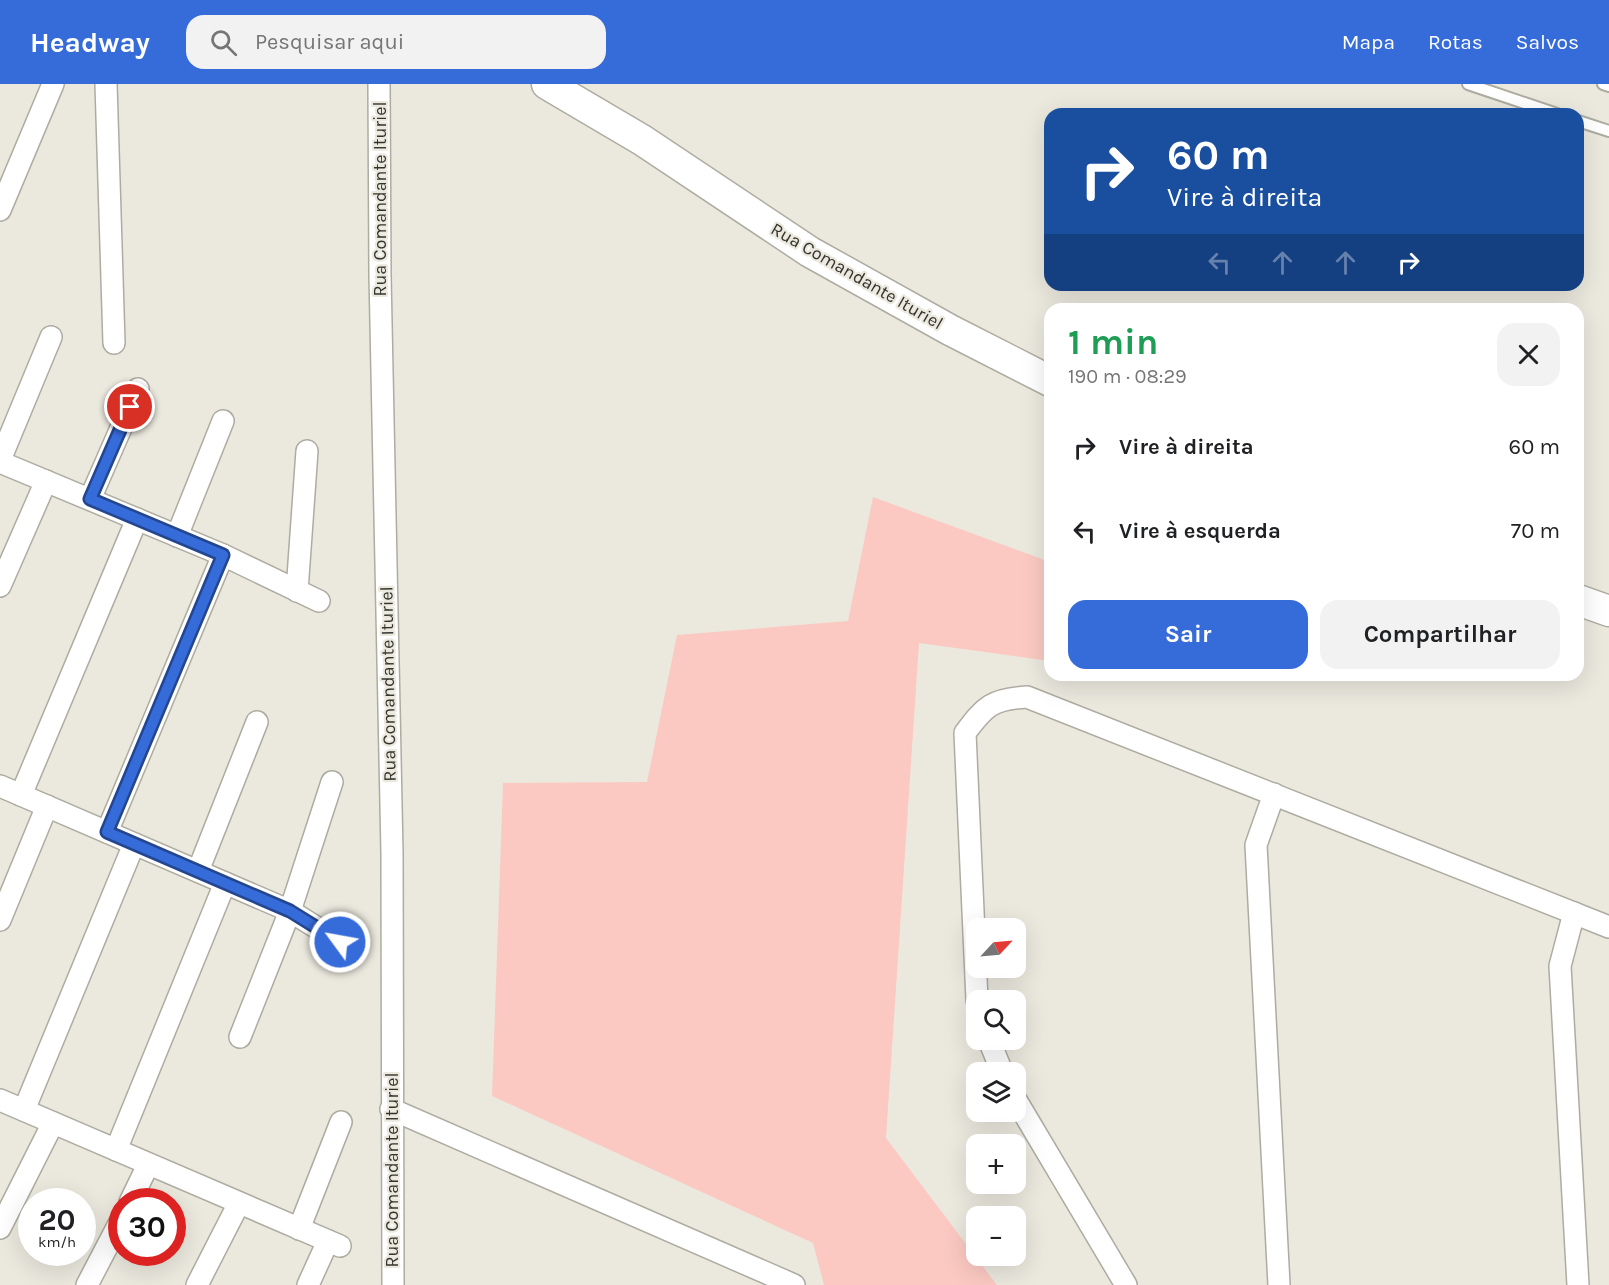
<!DOCTYPE html>
<html lang="pt">
<meta charset="utf-8">
<style>
body{margin:0;font-family:Karla,sans-serif;background:#f2f2f2;color:#202124;height:100vh;display:flex;flex-direction:column;font-size:22px;white-space:nowrap}
*{box-sizing:border-box;margin:0}
p{font-size:20px;color:#757577}
.icon{flex:none;width:33px;height:33px;fill:none;stroke:currentColor;stroke-width:2;stroke-linecap:round;stroke-linejoin:round}
.map{position:relative;flex:1;overflow:hidden}
.sheet{position:absolute;left:1044px;top:219px;width:540px;height:378px;display:flex;flex-direction:column;background:#fff;border-radius:18px;box-shadow:0 6px 24px #0002}
.sheet>*{flex:none}
.hud{position:absolute;left:1044px;top:24px;width:540px;height:183px;border-radius:18px;box-shadow:0 6px 24px #0002;background:#1a4fa0;color:#fff;overflow:hidden}
.needle{width:39px;rotate:64deg}
.controls{position:absolute;left:966px;top:834px;display:grid;gap:12px}
.controls a{display:grid;place-items:center;width:60px;height:60px;border-radius:12px;background:#fff;box-shadow:0 6px 24px #0002;font-size:30px}
.speed{position:absolute;left:18px;top:1104px;display:flex;gap:12px;font-size:30px;font-weight:700;text-align:center}
.speed>*{display:grid;place-content:center;width:78px;height:78px;border-radius:50%;background:#fff;box-shadow:0 6px 24px #0002;line-height:1}
.speed small{font-size:15px;font-weight:400}
.speed .limit{border:9px solid #d22;background:#fff;color:#111}
.pin{position:absolute;display:grid;place-items:center;width:51px;height:51px;color:#fff;margin:-26px;border:3px solid #fff;border-radius:50%;box-shadow:0 2px 6px #0007}
.me{position:absolute;width:66px;margin:-33px;rotate:302deg;stroke-linejoin:round;filter:drop-shadow(0 0 4px #0008)}
.turn{display:flex;align-items:center;gap:21px;height:126px;padding:0 24px;font-size:27px}
.turn .icon{width:78px;height:78px;stroke-width:2.5}
.turn b{display:block;font-size:42px;line-height:51px}
.lanes{display:flex;align-items:center;height:57px;padding:0 24px;background:#0003;justify-content:center;gap:30px;direction:ltr}
.lanes .off{opacity:.35}
.round{display:grid;place-items:center;flex:none;width:63px;height:63px;border-radius:18px;background:#f2f2f2}
.headline{display:flex;align-items:center;justify-content:space-between;height:102px;padding:0 24px}
h1{font-size:36px;font-weight:700;line-height:45px;color:#1e9e55}
.action{display:flex;gap:12px;margin-top:auto;padding:12px 24px}
.action a{flex:1;height:69px;border-radius:18px;background:#366bda;color:#fff;font-size:24px;font-weight:700;line-height:69px;text-align:center}
.action a+a{background:#f2f2f2;color:#202124}
ul{padding:0;list-style:none}
li{display:flex;align-items:center;gap:18px;height:84px;padding:0 24px}
li div{flex:1}
li b{display:block;font-size:22px}
li em{font-style:normal}
header{display:flex;align-items:center;gap:36px;box-sizing:border-box;height:84px;padding:0 30px;background:#366bda;color:#fff}
header strong{font-size:28px}
nav{display:flex;gap:33px;margin-inline-start:auto;font-size:21px}
.search{width:420px;height:54px;background:#f2f2f2;display:flex;align-items:center;gap:15px;box-sizing:border-box;padding:0 21px;border-radius:18px;color:#757577;font-size:22px}
.map>svg:first-child{display:block}
.green{fill:#fbc9c2}
.lines{fill:none;stroke-linecap:round;stroke-linejoin:round}
.lane-casing{stroke:#aeaca1;stroke-width:14}
.street-casing{stroke:#aeaca1;stroke-width:24}
.secondary-casing{stroke:#aeaca1;stroke-width:33}
.lane{stroke:#fff;stroke-width:10}
.street{stroke:#fff;stroke-width:21}
.secondary{stroke:#fff;stroke-width:30}
.route-casing{stroke:#23468e;stroke-width:15}
.route{stroke:#366bda;stroke-width:10}
.labels{text-anchor:middle;stroke-width:4.5;stroke-linejoin:round;paint-order:stroke}
.street-label{font-size:18px;fill:#33322d;stroke:#ebe9de}
</style>
<header>
<strong>Headway</strong>
<div class="search"><svg class="icon" aria-label="search" viewBox="0 0 24 24"><circle cx="10" cy="10" r="6"/><path d="M15 15l6 6"/></svg>Pesquisar aqui</div>
<nav><a>Mapa</a><a>Rotas</a><a>Salvos</a></nav>
</header>
<div class="map">
<svg width="1609" height="1201" viewBox="0 0 1609 1201">
<rect width="100%" height="100%" fill="#ebe9de"/>
<path class="green" d="M873,413L1050,478V577L919,559L886,1054L997,1201H824L813,1159L492,1012L503,699L647,698L677,551L848,537Z"/>
<g class="lines">
<g class="lane-casing">
<g id="lane">
<path d="M1468,0L1557,30"/>
<path d="M1603,0L1609,2"/>
<path d="M1578,37L1609,47"/>
</g>
</g>
<g class="street-casing">
<g id="street">
<path d="M106,0L114,259"/>
<path d="M379,0L380,191L392,769L393,1201"/>
<path d="M0,126L53,0"/>
<path d="M0,376L51,253"/>
<path d="M0,378L223,471L319,517"/>
<path d="M90,415L138,305"/>
<path d="M177,452L223,337"/>
<path d="M0,502L46,397"/>
<path d="M297,507L307,367"/>
<path d="M0,702L290,827L340,858"/>
<path d="M1274,710L1256,761L1279,1201"/>
<path d="M21,711L137,435"/>
<path d="M107,748L223,471"/>
<path d="M198,787L257,638"/>
<path d="M1574,829L1560,882L1578,1201"/>
<path d="M0,836L47,722"/>
<path d="M977,916L965,649C985,622 992,615 1027,613L1609,843"/>
<path d="M240,953L290,827L332,698"/>
<path d="M989,956L1002,988"/>
<path d="M0,1016L340,1162"/>
<path d="M1016,1016L1126,1201"/>
<path d="M391,1025L794,1201"/>
<path d="M24,1026L134,760"/>
<path d="M116,1066L225,799"/>
<path d="M130,1118L148,1081"/>
<path d="M0,1144L53,1039"/>
<path d="M299,1145L341,1038"/>
<path d="M87,1201L122,1134"/>
<path d="M197,1201L239,1119"/>
<path d="M308,1201L328,1157"/>
</g>
</g>
<g class="secondary-casing">
<g id="secondary">
<path d="M547,0L642,56L810,168L950,246L1050,297"/>
<path d="M1578,516L1609,527"/>
</g>
</g>
<use href="#lane" class="lane"/>
<use href="#street" class="street"/>
<use href="#secondary" class="secondary"/>
</g>
<g class="lines">
<g class="route-casing">
<path id="route" d="M130,323L90,415L223,471L107,748L290,827L340,858"/>
</g>
<use href="#route" class="route"/>
</g>
<g class="labels">
<g class="street-label">
<text transform="translate(380 115) rotate(-90)" y="6">Rua Comandante Ituriel</text>
<text transform="translate(857 192) rotate(30)" y="6">Rua Comandante Ituriel</text>
<text transform="translate(388 600) rotate(-91)" y="6">Rua Comandante Ituriel</text>
<text transform="translate(392 1086) rotate(-90)" y="6">Rua Comandante Ituriel</text>
</g>
</g>
</svg>
<div class="controls">
<a><svg class="needle" viewBox="-14 -14 28 28"><path d="M0-13l5 13h-10z" fill="#e53935"/><path d="M0 13l5-13h-10z" fill="#757577"/></svg></a>
<a><svg class="icon" aria-label="search" viewBox="0 0 24 24"><circle cx="10" cy="10" r="6"/><path d="M15 15l6 6"/></svg></a>
<a><svg class="icon" aria-label="layers" viewBox="0 0 24 24"><path d="M12 4l9 5-9 5-9-5zM3 14l9 5 9-5"/></svg></a>
<a>+</a>
<a>−</a>
</div>
<div class="speed"><div>20<small>km/h</small></div><div class="limit">30</div></div>
<div class="pin" style="left:130px;top:323px;background:#d93025"><svg class="icon" aria-label="arrive" viewBox="0 0 24 24"><path d="M6 21V4h12l-3 4 3 4H6"/></svg></div>
<svg class="me" style="left:340px;top:858px" viewBox="-20 -20 40 40"><circle r="17" fill="#366bda" stroke="#fff" stroke-width="3"/><path d="M0-11L8 9 0 5-8 9z" fill="#fff"/></svg>
<div class="hud">
<div class="turn"><svg class="icon" aria-label="right" viewBox="0 0 24 24"><path d="M7 20v-9h11M14 6l5 5-5 5"/></svg><div><b>60 m</b>Vire à direita</div></div>
<div class="lanes"><svg class="icon off" aria-label="left" viewBox="0 0 24 24"><path d="M17 20v-9H6M10 6l-5 5 5 5"/></svg><svg class="icon off" aria-label="ahead" viewBox="0 0 24 24"><path d="M12 20V5M6 11l6-6 6 6"/></svg><svg class="icon off" aria-label="ahead" viewBox="0 0 24 24"><path d="M12 20V5M6 11l6-6 6 6"/></svg><svg class="icon" aria-label="right" viewBox="0 0 24 24"><path d="M7 20v-9h11M14 6l5 5-5 5"/></svg></div>
</div>
<section class="sheet">
<div class="headline"><div><h1>1 min</h1><p>190 m · 08:29</p></div><a class="round"><svg class="icon" aria-label="close" viewBox="0 0 24 24"><path d="M6 6l12 12M18 6L6 18"/></svg></a></div>
<ul>
<li><svg class="icon" aria-label="right" viewBox="0 0 24 24"><path d="M7 20v-9h11M14 6l5 5-5 5"/></svg><div><b>Vire à direita</b></div><em>60 m</em></li>
<li><svg class="icon" aria-label="left" viewBox="0 0 24 24"><path d="M17 20v-9H6M10 6l-5 5 5 5"/></svg><div><b>Vire à esquerda</b></div><em>70 m</em></li>
</ul>
<div class="action"><a>Sair</a><a>Compartilhar</a></div>
</section>
</div>
